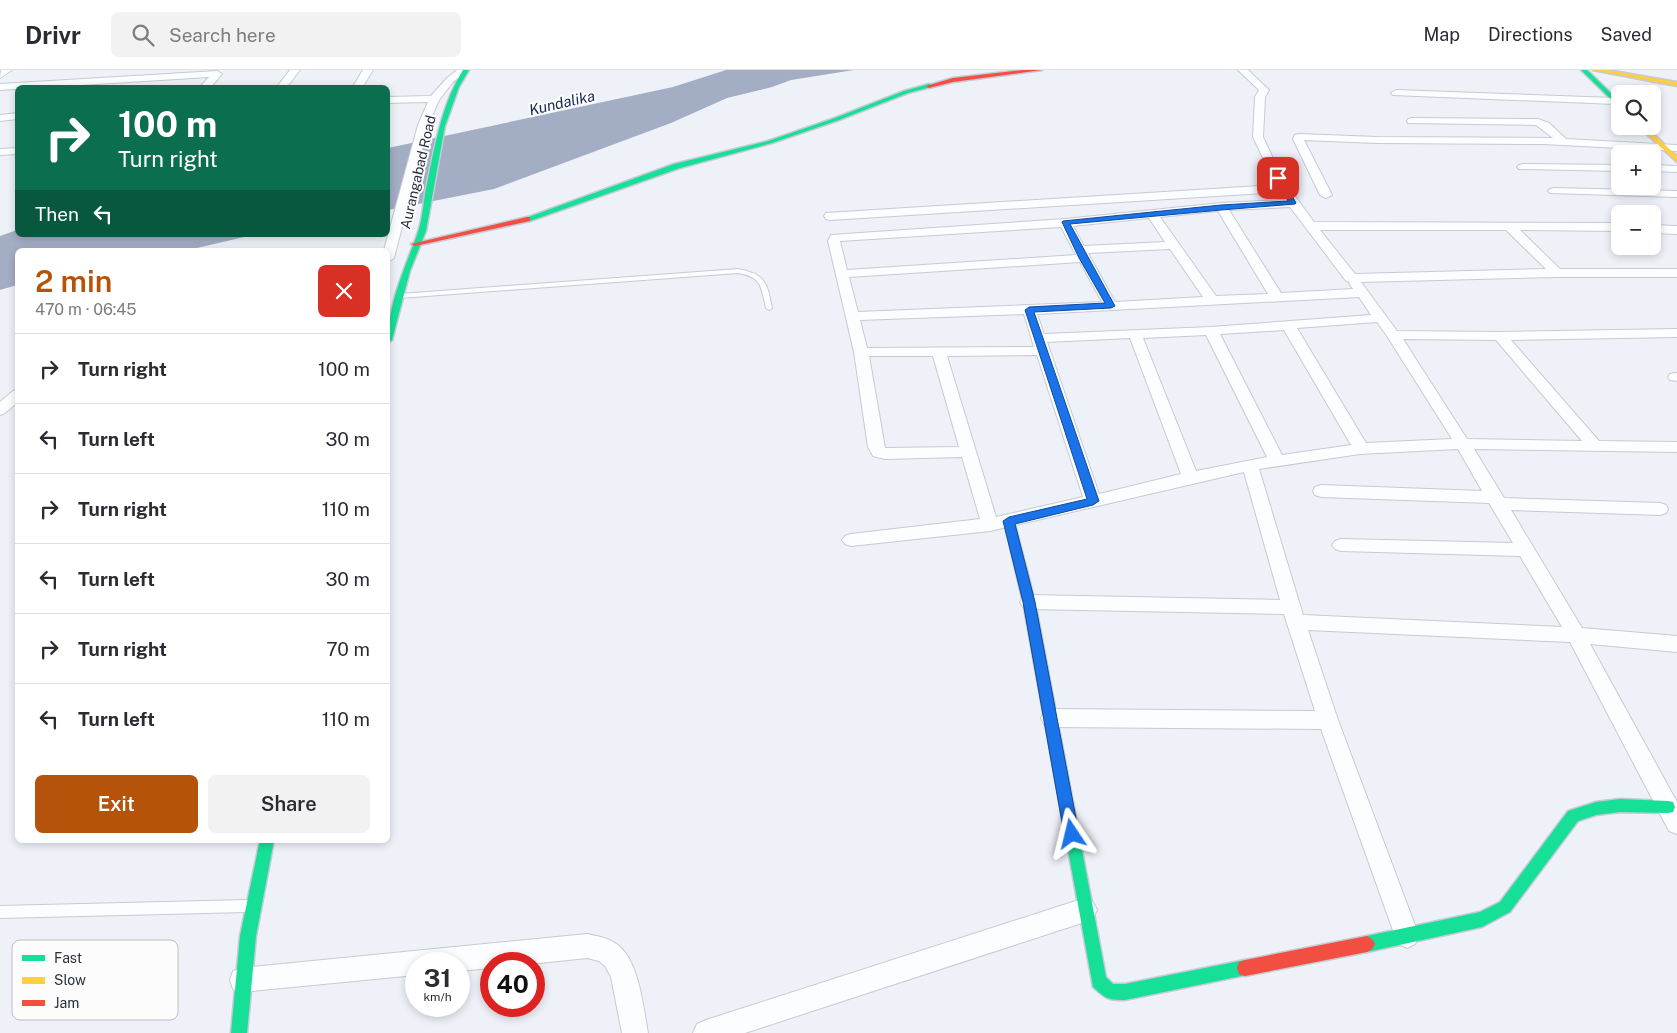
<!DOCTYPE html>
<meta charset="utf-8">
<style>
body{margin:0;font-family:"Public Sans",sans-serif;background:#f2f2f3;color:#2b2b33;height:100vh;display:flex;flex-direction:column;font-size:19px;white-space:nowrap}
*{box-sizing:border-box;margin:0}
p{font-size:16px;color:#7c7c81}
.icon{flex:none;width:28px;height:28px;fill:none;stroke:currentColor;stroke-width:2;stroke-linecap:round;stroke-linejoin:round}
.map{position:relative;flex:1;overflow:hidden}
.side{position:absolute;left:15px;top:178px;width:375px;height:595px;display:flex;flex-direction:column;background:#fff;border-radius:8px;box-shadow:0 2px 8px #0003}
.side>*{flex:none}
.top-card{position:absolute;left:15px;top:15px;width:375px;height:152px;border-radius:8px;box-shadow:0 2px 8px #0003;background:#0b6e4f;color:#fff;overflow:hidden}
.controls{position:absolute;left:1611px;top:15px;display:grid;gap:10px}
.controls a{display:grid;place-items:center;width:50px;height:50px;border-radius:8px;background:#fff;box-shadow:0 2px 8px #0003;font-size:25px}
.speed{position:absolute;left:405px;top:882px;display:flex;gap:10px;font-size:25px;font-weight:700;text-align:center}
.speed>*{display:grid;place-content:center;width:65px;height:65px;border-radius:50%;background:#fff;box-shadow:0 2px 8px #0003;line-height:1}
.speed small{font-size:12px;font-weight:400}
.speed .limit{border:8px solid #d22;background:#fff;color:#111}
.pin{position:absolute;display:grid;place-items:center;width:42px;height:42px;color:#fff;margin:-21px;border-radius:10px;box-shadow:0 2px 8px #0006}
.me{position:absolute;width:55px;margin:-28px;rotate:350deg;stroke-linejoin:round;filter:drop-shadow(0 0 4px #0008)}
.turn{display:flex;align-items:center;gap:18px;height:105px;padding:0 20px;font-size:22px}
.turn .icon{width:65px;height:65px;stroke-width:2.5}
.turn b{display:block;font-size:35px;line-height:42px}
.then{display:flex;align-items:center;height:48px;padding:0 20px;background:#0003;gap:10px;font-size:19px}
.round{display:grid;place-items:center;flex:none;width:52px;height:52px;border-radius:8px;background:#f2f2f3}
.head{display:flex;align-items:center;justify-content:space-between;height:85px;padding:0 20px}
h1{font-size:30px;font-weight:600;line-height:38px;color:#b45309}
.cta{display:flex;gap:10px;margin-top:auto;padding:10px 20px}
.cta a{flex:1;height:58px;border-radius:8px;background:#b45309;color:#fff;font-size:20px;font-weight:600;line-height:58px;text-align:center}
.cta a+a{background:#f2f2f3;color:#2b2b33}
ul{padding:0;list-style:none}
li{display:flex;align-items:center;gap:15px;height:70px;padding:0 20px;border-top:1px solid #e1e1e2}
li div{flex:1}
li b{display:block;font-size:19px}
li em{font-style:normal}
header{display:flex;align-items:center;gap:30px;box-sizing:border-box;height:70px;padding:0 25px;background:#fff;border-bottom:1px solid #e1e1e2}
header strong{font-size:24px}
nav{display:flex;gap:28px;margin-inline-start:auto;font-size:18px}
.search{width:350px;height:45px;background:#f2f2f3;display:flex;align-items:center;gap:12px;box-sizing:border-box;padding:0 18px;border-radius:8px;color:#7c7c81;font-size:19px}
.map>svg:first-child{display:block}
.water{fill:#a3adc4}
.lines{fill:none;stroke-linecap:round;stroke-linejoin:round}
.lane-casing{stroke:#c6cad3;stroke-width:2}
.street-casing{stroke:#c6cad3;stroke-width:2}
.fast-casing{stroke:#c6cad3;stroke-width:3}
.slow-casing{stroke:#c6cad3;stroke-width:3}
.jam-casing{stroke:#c6cad3;stroke-width:3}
.lane{fill:#fcfdfe;fill-rule:evenodd}
.street{fill:#fcfdfe;fill-rule:evenodd}
.fast{fill:#16e098;fill-rule:evenodd}
.slow{fill:#ffcf43;fill-rule:evenodd}
.jam{fill:#f24e42;fill-rule:evenodd}
.route{fill:#1a73e8;stroke:#114b97}
.labels{text-anchor:middle;stroke-width:4;stroke-linejoin:round;paint-order:stroke}
.far-street-label{font-size:14px;fill:#292f3b;stroke:#fcfcfc}
.far-water-label{font-size:15px;font-style:italic;fill:#192850;stroke:#fcfcfc}
.key{fill:#fcfcfc;stroke:#bdbec2;stroke-width:1}
.key-label{font-size:14px;fill:#292f3b}
</style>
<header>
<strong>Drivr</strong>
<div class="search"><svg class="icon" aria-label="search" viewBox="0 0 24 24"><circle cx="10" cy="10" r="6"/><path d="M15 15l6 6"/></svg>Search here</div>
<nav><a>Map</a><a>Directions</a><a>Saved</a></nav>
</header>
<div class="map">
<svg width="1677" height="963" viewBox="0 0 1677 963">
<rect width="100%" height="100%" fill="#eef1f8"/>
<g class="water">
<path d="M726,0H854L791,10L772,17L727,28L671,53L494,119L388,140V78L673,17Z"/>
<path d="M17,160L18,165H253L188,180H18L17,215L0,220V166Z"/>
</g>
<g class="lines">
<g class="lane-casing">
<g id="lane">
<path d="M738,199C766,204 767,213 772,238L771,239L769,240L766,238C761,217 762,207 738,203L400,228L397,226L400,224Z"/>
<path d="M247,830L251,832L253,836L251,840L247,842L0,848V836Z"/>
</g>
</g>
<g class="street-casing">
<g id="street">
<path d="M12,0L0,8L1,0Z"/>
<path d="M290,0H300L286,18H276Z"/>
<path d="M363,0H373L362,18H352Z"/>
<path d="M457,0H468L453,12L439,30L428,55L394,188L388,192V180H384L418,55L428,32L388,33V27L431,26L447,8Z"/>
<path d="M1238,0H1248L1269,20L1265,27L1263,67L1278,99L1289,118L1314,152L1620,153V161L1520,160L1560,199H1677V207H1557L1361,212L1397,261L1500,262L1677,259V267L1511,270L1599,371L1677,372V382L1474,379L1504,428L1660,433L1666,435L1668,439L1666,443L1660,445L1511,440L1582,558L1677,566V582L1590,574L1677,732V764L1669,761L1570,572L1308,560L1338,650L1419,866L1415,874L1407,878L1399,874L1395,866L1321,659L1051,657L1044,654L1041,648L1044,642L1051,639L1315,641L1284,544L1029,539L1023,537L1020,532L1023,527L1029,525L1280,530L1244,402L990,461L851,476L845,474L842,470L845,466L851,464L980,449L962,387L885,389L873,386L868,377L854,282L828,171L831,165L1065,149L1221,133L1285,130L1280,122L830,150L826,149L824,146L826,143L1276,115L1253,67L1255,27L1259,20ZM1290,137L1346,211L1350,212L1349,213L1353,219L1281,223L1229,140ZM1218,141L1268,224L1216,226L1160,147ZM1149,148L1165,172L1084,176L1073,156ZM1061,157L1076,185L847,200L840,171ZM1320,160H1506L1546,199L1355,204ZM1170,179L1203,227L1115,232L1088,183ZM1080,192L1102,232L858,242L849,207ZM1359,227L1371,245L1211,257L1044,264L1037,244ZM1024,244L1034,277L867,278L860,250ZM1377,252L1387,266L1452,369L1366,373L1297,258ZM1284,260L1351,375L1282,385L1220,264ZM1206,265L1267,387L1196,401L1143,268ZM1130,268L1181,404L1099,424L1047,272ZM1403,269L1496,270L1582,371L1467,369ZM1037,285L1083,427L996,447L947,286ZM869,286H933L959,377L885,378ZM1458,379L1482,421L1321,415L1315,417L1313,421L1315,425L1321,427L1489,433L1513,473L1341,469L1335,471L1332,475L1335,479L1341,481L1520,486L1562,557L1303,545L1259,399L1360,384Z"/>
<path d="M217,1L222,4L210,18H199L209,7L0,20V14Z"/>
<path d="M1396,20L1615,28L1620,31L1615,34L1393,25L1391,23Z"/>
<path d="M18,43V49L0,51V45Z"/>
<path d="M1412,48L1538,49L1549,53L1566,69L1677,75V81L1543,74L1377,73L1304,70L1332,125L1326,128L1320,125L1293,69L1295,65L1299,64L1377,67L1553,68L1536,55L1408,53L1407,51L1408,49Z"/>
<path d="M18,78V84L0,85V79Z"/>
<path d="M1523,94L1620,95V101L1519,99L1517,97L1519,95Z"/>
<path d="M1652,95L1677,96V102L1652,101Z"/>
<path d="M1554,118L1677,121V127L1550,123L1548,121L1550,119Z"/>
<path d="M1652,155L1677,156V164L1652,163Z"/>
<path d="M1675,303H1677V311L1670,310L1668,307L1670,304Z"/>
<path d="M18,320V332L5,343L0,345V332L13,321Z"/>
<path d="M1085,828L1093,832L1097,840L1093,848L1085,852L745,963H693L697,954L706,950Z"/>
<path d="M587,864C596,866 605,867 613,872C639,885 643,937 648,963H622L611,907L605,896L599,891L587,888L530,894H491V898L459,901V894H416V905L242,922L233,919L230,910L233,901L242,898Z"/>
</g>
</g>
<g class="fast-casing">
<g id="fast">
<path d="M463,0H469L459,17L445,56L426,161L410,201L392,270L388,273C388,232 405,199 418,162C422,150 423,137 425,124C434,81 440,38 463,0Z"/>
<path d="M1581,0H1587L1620,32V38Z"/>
<path d="M929,14L931,15V17L908,23L839,50L772,73L680,98L530,151L523,149L674,94L768,71L835,48L904,21Z"/>
<path d="M1009,447L1014,451L1035,532L1106,907L1113,914H1125L1245,890L1251,892L1253,898L1251,904L1125,930C1108,930 1106,929 1093,917L1023,532L1004,451Z"/>
<path d="M1620,729L1668,731L1673,732L1675,737L1673,742L1668,743L1620,742L1596,745L1578,751L1510,842L1482,857L1367,882L1362,879L1359,874L1362,869L1367,866L1480,842L1500,832L1568,741L1596,732Z"/>
<path d="M260,770H274L256,866L247,963H231L240,866Z"/>
</g>
</g>
<g class="slow-casing">
<g id="slow">
<path d="M1593,0H1607L1677,12V16Z"/>
<path d="M1638,56H1645L1677,86V92Z"/>
</g>
</g>
<g class="jam-casing">
<g id="jam">
<path d="M1023,0H1042L953,12L929,18L926,16L953,8Z"/>
<path d="M527,147H530V151L415,176L411,174Z"/>
<path d="M1367,866L1372,869L1375,874L1372,879L1367,882L1245,906L1239,904L1237,898L1239,892L1245,890Z"/>
</g>
</g>
<use href="#lane" class="lane"/>
<use href="#street" class="street"/>
<use href="#fast" class="fast"/>
<use href="#slow" class="slow"/>
<use href="#jam" class="jam"/>
</g>
<path class="route" d="M1278,106L1282,108L1296,133L1295,134L1221,140L1070,154L1115,236L1111,238L1034,242L1099,431L1093,435L1015,454L1035,532L1079,764L1077,768L1072,770L1067,768L1064,764L1023,532L1003,451L1009,447L1087,429L1025,240L1029,237L1105,233L1079,188L1062,152L1063,151L1221,135L1288,131L1274,108Z"/>
<g class="labels">
<g class="far-street-label">
<text transform="translate(418 102) rotate(-77)" y="5">Aurangabad Road</text>
</g>
<g class="far-water-label">
<text transform="translate(562 33) rotate(-13)" y="5">Kundalika</text>
</g>
</g>
<rect x="12" y="870" width="166" height="80" rx="8" class="key"/>
<rect x="22" y="885" width="23" height="6" fill="#16e098"/>
<rect x="22" y="907" width="23" height="7" fill="#ffcf43"/>
<rect x="22" y="930" width="23" height="6" fill="#f24e42"/>
<g class="key-label">
<text x="54" y="893">Fast</text>
<text x="54" y="915">Slow</text>
<text x="54" y="938">Jam</text>
</g>
</svg>
<div class="controls">
<a><svg class="icon" aria-label="search" viewBox="0 0 24 24"><circle cx="10" cy="10" r="6"/><path d="M15 15l6 6"/></svg></a>
<a>+</a>
<a>−</a>
</div>
<div class="speed"><div>31<small>km/h</small></div><div class="limit">40</div></div>
<div class="pin" style="left:1278px;top:108px;background:#d93025"><svg class="icon" aria-label="arrive" viewBox="0 0 24 24"><path d="M6 21V4h12l-3 4 3 4H6"/></svg></div>
<svg class="me" style="left:1072px;top:764px" viewBox="-20 -20 40 40"><path d="M0-17L14 15 0 8-14 15z" fill="#1a73e8" stroke="#fff" stroke-width="4"/></svg>
<div class="top-card">
<div class="turn"><svg class="icon" aria-label="right" viewBox="0 0 24 24"><path d="M7 20v-9h11M14 6l5 5-5 5"/></svg><div><b>100 m</b>Turn right</div></div>
<div class="then">Then<svg class="icon" aria-label="left" viewBox="0 0 24 24"><path d="M17 20v-9H6M10 6l-5 5 5 5"/></svg></div>
</div>
<section class="side">
<div class="head"><div><h1>2 min</h1><p>470 m · 06:45</p></div><a class="round" style="background:#d93025;color:#fff"><svg class="icon" aria-label="close" viewBox="0 0 24 24"><path d="M6 6l12 12M18 6L6 18"/></svg></a></div>
<ul>
<li><svg class="icon" aria-label="right" viewBox="0 0 24 24"><path d="M7 20v-9h11M14 6l5 5-5 5"/></svg><div><b>Turn right</b></div><em>100 m</em></li>
<li><svg class="icon" aria-label="left" viewBox="0 0 24 24"><path d="M17 20v-9H6M10 6l-5 5 5 5"/></svg><div><b>Turn left</b></div><em>30 m</em></li>
<li><svg class="icon" aria-label="right" viewBox="0 0 24 24"><path d="M7 20v-9h11M14 6l5 5-5 5"/></svg><div><b>Turn right</b></div><em>110 m</em></li>
<li><svg class="icon" aria-label="left" viewBox="0 0 24 24"><path d="M17 20v-9H6M10 6l-5 5 5 5"/></svg><div><b>Turn left</b></div><em>30 m</em></li>
<li><svg class="icon" aria-label="right" viewBox="0 0 24 24"><path d="M7 20v-9h11M14 6l5 5-5 5"/></svg><div><b>Turn right</b></div><em>70 m</em></li>
<li><svg class="icon" aria-label="left" viewBox="0 0 24 24"><path d="M17 20v-9H6M10 6l-5 5 5 5"/></svg><div><b>Turn left</b></div><em>110 m</em></li>
</ul>
<div class="cta"><a>Exit</a><a>Share</a></div>
</section>
</div>
